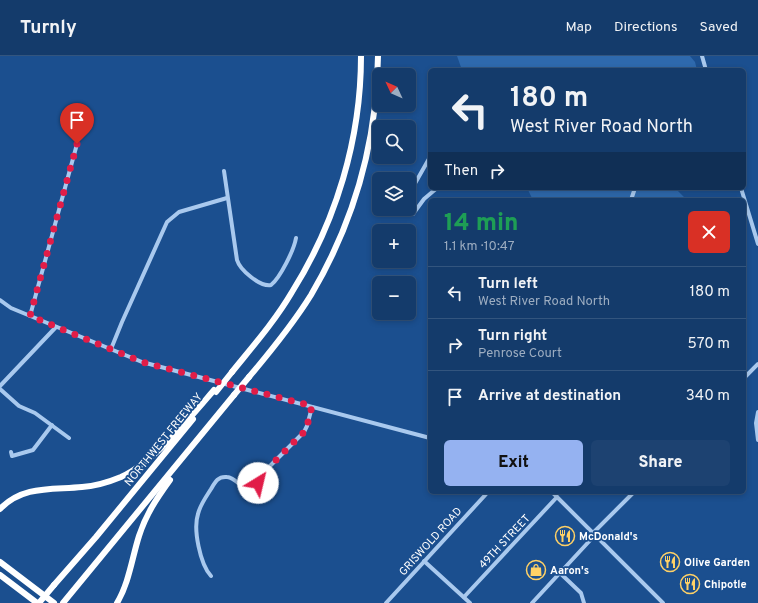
<!DOCTYPE html>
<meta charset="utf-8">
<style>
body{margin:0;font-family:Overpass,sans-serif;background:#1d4271;color:#f1f3f6;height:100vh;display:flex;flex-direction:column;font-size:15px;white-space:nowrap}
*{box-sizing:border-box;margin:0}
p{font-size:13px;color:#9dadc1}
.icon{flex:none;width:22px;height:22px;fill:none;stroke:currentColor;stroke-width:2;stroke-linecap:round;stroke-linejoin:round}
.map{position:relative;flex:1;overflow:hidden}
.details{position:absolute;left:428px;top:142px;width:318px;height:296px;display:flex;flex-direction:column;background:#143b6b;border-radius:6px;box-shadow:0 2px 6px #0003,0 0 0 1px #33557e}
.details>*{flex:none}
.top-card{position:absolute;left:428px;top:12px;width:318px;height:122px;border-radius:6px;box-shadow:0 2px 6px #0003,0 0 0 1px #33557e;background:#143b6b;color:#f1f3f6;overflow:hidden}
.needle{width:26px;rotate:314deg}
.tools{position:absolute;left:372px;top:12px;display:grid;gap:8px}
.tools a{display:grid;place-items:center;width:44px;height:44px;border-radius:6px;background:#143b6b;box-shadow:0 2px 6px #0003,0 0 0 1px #33557e;font-size:20px}
.pin{position:absolute;display:grid;place-items:center;width:34px;height:34px;color:#fff;margin:-41px -17px;border-radius:50% 50% 50% 0;rotate:-45deg;box-shadow:0 0 4px #0007}
.pin .icon{rotate:45deg}
.me{position:absolute;width:44px;margin:-22px;rotate:36deg;stroke-linejoin:round;filter:drop-shadow(0 0 3px #0008)}
.turn{display:flex;align-items:center;gap:14px;height:84px;padding:0 16px;font-size:18px}
.turn .icon{width:52px;height:52px;stroke-width:2.5}
.turn b{display:block;font-size:28px;line-height:34px}
.then{display:flex;align-items:center;height:38px;padding:0 16px;background:#0003;gap:8px;font-size:15px}
.round{display:grid;place-items:center;flex:none;width:42px;height:42px;border-radius:6px;background:#1d4271}
.head{display:flex;align-items:center;justify-content:space-between;height:68px;padding:0 16px}
h1{font-size:24px;font-weight:800;line-height:30px;color:#1e9e55}
.button{display:flex;gap:8px;margin-top:auto;padding:8px 16px}
.button a{flex:1;height:46px;border-radius:6px;background:#95b2f1;color:#111;font-size:16px;font-weight:800;line-height:46px;text-align:center}
.button a+a{background:#1d4271;color:#f1f3f6}
ul{padding:0;list-style:none}
li{display:flex;align-items:center;gap:12px;height:52px;padding:0 16px;border-top:1px solid #33557e}
li div{flex:1}
li b{display:block;font-size:15px}
li em{font-style:normal}
header{display:flex;align-items:center;gap:24px;box-sizing:border-box;height:56px;padding:0 20px;background:#143b6b;border-bottom:1px solid #33557e}
header strong{font-size:19px}
nav{display:flex;gap:22px;margin-inline-start:auto;font-size:14px}
.map>svg:first-child{display:block}
.green{fill:#2e69ad}
.lines{fill:none;stroke-linecap:round;stroke-linejoin:round}
.minor{stroke:#a9c9ee;stroke-width:4}
.highway{stroke:#fff;stroke-width:6}
.highway-bridge{stroke:#fff;stroke-width:6}
.route{stroke:#e11d48;stroke-width:7;stroke-dasharray:0 12.6}
.labels{text-anchor:middle;stroke-width:3.5;stroke-linejoin:round;paint-order:stroke}
.street-label{font-size:11px;fill:#fff;stroke:#1b4f8f}
.poi-label{font-size:11px;font-weight:bold;fill:#fff;stroke:#1b4f8f;text-anchor:start}
</style>
<header>
<strong>Turnly</strong>
<nav><a>Map</a><a>Directions</a><a>Saved</a></nav>
</header>
<div class="map">
<svg width="758" height="547" viewBox="0 0 758 547">
<rect width="100%" height="100%" fill="#1b4f8f"/>
<g class="green">
<path d="M457,0H690L695,6L697,14H462Z"/>
<path d="M527,132H679L677,134L687,144H533Z"/>
</g>
<g class="lines">
<g class="minor">
<path d="M702,0L706,14"/>
<path d="M224,115L237,204C240,214 260,231 271,229C280,222 294,194 296,182"/>
<path d="M741,132L758,188"/>
<path d="M409,138L430,101"/>
<path d="M631,144L635,132"/>
<path d="M409,145L413,158L424,143L437,132"/>
<path d="M0,244L11,252L142,306L430,382"/>
<path d="M30,260L77,88"/>
<path d="M111,293L122,266L167,166L179,156L227,142"/>
<path d="M744,322L758,308"/>
<path d="M0,330L56,271"/>
<path d="M0,333L19,350L35,357L69,382"/>
<path d="M758,356L756,367L758,384"/>
<path d="M11,396L12,400L33,394L52,369"/>
<path d="M552,436L663,547"/>
<path d="M593,477L634,436"/>
<path d="M424,505L470,547"/>
<path d="M560,517L581,537L584,547"/>
<path d="M211,520C200,508 193,473 198,458C200,449 206,441 211,433C215,426 218,420 227,421C234,421 239,429 245,433L253,431L269,411L304,376L307,370L312,351"/>
<path d="M464,541L557,441"/>
<path d="M386,547L488,436"/>
<path d="M532,547L595,479"/>
</g>
<g class="highway">
<path d="M232,316C253,290 275,265 292,236C336,166 361,83 361,0"/>
<path d="M249,321C271,295 293,268 311,239C354,166 377,85 378,0"/>
<path d="M0,453C23,429 53,434 82,431C96,430 109,426 121,421C155,405 189,363 214,334"/>
<path d="M0,506L54,547"/>
<path d="M0,519L37,547"/>
<path d="M54,529L96,481L193,363"/>
<path d="M63,547L234,339"/>
<path d="M117,547C129,527 132,502 139,480C146,458 157,442 170,424"/>
</g>
<g class="highway-bridge">
<path d="M216,336L232,316"/>
<path d="M234,339L249,321"/>
<path d="M39,547L54,529"/>
</g>
</g>
<g class="lines">
<path class="route" d="M77,88L30,260L142,306L312,350L307,370L304,376L269,411L258,427"/>
</g>
<defs>
<g id="restaurant-ring" transform="scale(1)"><circle r="9.5" fill="#1b4f8f" stroke="#ffd166" stroke-width="1.5"/><path d="M-5-6h1v4h1v-4h1v4h1v-4h1v5L-1.5 .5V6h-2V.5L-5-1ZM5-6V6H3V1.5H1.5Q1.5-4 5-6Z" fill="#ffd166"/></g>
<g id="shop-ring" transform="scale(1)"><circle r="9.5" fill="#1b4f8f" stroke="#ffd166" stroke-width="1.5"/><path d="M-5-2.5h2.3a2.7 3.5 0 0 1 5.4 0H5L5.5 6h-11ZM-1.5-2.5h3a1.5 2.3 0 0 0-3 0Z" fill="#ffd166"/></g>
</defs>
<g fill-rule="evenodd">
<use href="#restaurant-ring" x="565" y="480"/>
<use href="#restaurant-ring" x="670" y="506"/>
<use href="#shop-ring" x="536" y="514"/>
<use href="#restaurant-ring" x="690" y="528"/>
</g>
<g class="labels">
<g class="street-label">
<text transform="translate(163 383) rotate(-51)" y="4">NORTHWEST FREEWAY</text>
<text transform="translate(430 485) rotate(-48)" y="4">GRISWOLD ROAD</text>
<text transform="translate(504 485) rotate(-47)" y="4">49TH STREET</text>
</g>
<g class="poi-label">
<text x="579" y="484">McDonald's</text>
<text x="684" y="510">Olive Garden</text>
<text x="550" y="518">Aaron's</text>
<text x="704" y="532">Chipotle</text>
</g>
</g>
</svg>
<div class="tools">
<a><svg class="needle" viewBox="-14 -14 28 28"><path d="M0-13l5 13h-10z" fill="#e53935"/><path d="M0 13l5-13h-10z" fill="#9dadc1"/></svg></a>
<a><svg class="icon" aria-label="search" viewBox="0 0 24 24"><circle cx="10" cy="10" r="6"/><path d="M15 15l6 6"/></svg></a>
<a><svg class="icon" aria-label="layers" viewBox="0 0 24 24"><path d="M12 4l9 5-9 5-9-5zM3 14l9 5 9-5"/></svg></a>
<a>+</a>
<a>−</a>
</div>
<div class="pin" style="left:77px;top:88px;background:#d93025"><svg class="icon" aria-label="arrive" viewBox="0 0 24 24"><path d="M6 21V4h12l-3 4 3 4H6"/></svg></div>
<svg class="me" style="left:258px;top:427px" viewBox="-20 -20 40 40"><circle r="19" fill="#fff"/><path d="M0-13L10 11 0 6-10 11z" fill="#e11d48"/></svg>
<div class="top-card">
<div class="turn"><svg class="icon" aria-label="left" viewBox="0 0 24 24"><path d="M17 20v-9H6M10 6l-5 5 5 5"/></svg><div><b>180 m</b>West River Road North</div></div>
<div class="then">Then<svg class="icon" aria-label="right" viewBox="0 0 24 24"><path d="M7 20v-9h11M14 6l5 5-5 5"/></svg></div>
</div>
<section class="details">
<div class="head"><div><h1>14 min</h1><p>1.1 km · 10:47</p></div><a class="round" style="background:#d93025;color:#fff"><svg class="icon" aria-label="close" viewBox="0 0 24 24"><path d="M6 6l12 12M18 6L6 18"/></svg></a></div>
<ul>
<li><svg class="icon" aria-label="left" viewBox="0 0 24 24"><path d="M17 20v-9H6M10 6l-5 5 5 5"/></svg><div><b>Turn left</b><p>West River Road North</p></div><em>180 m</em></li>
<li><svg class="icon" aria-label="right" viewBox="0 0 24 24"><path d="M7 20v-9h11M14 6l5 5-5 5"/></svg><div><b>Turn right</b><p>Penrose Court</p></div><em>570 m</em></li>
<li><svg class="icon" aria-label="arrive" viewBox="0 0 24 24"><path d="M6 21V4h12l-3 4 3 4H6"/></svg><div><b>Arrive at destination</b></div><em>340 m</em></li>
</ul>
<div class="button"><a>Exit</a><a>Share</a></div>
</section>
</div>
